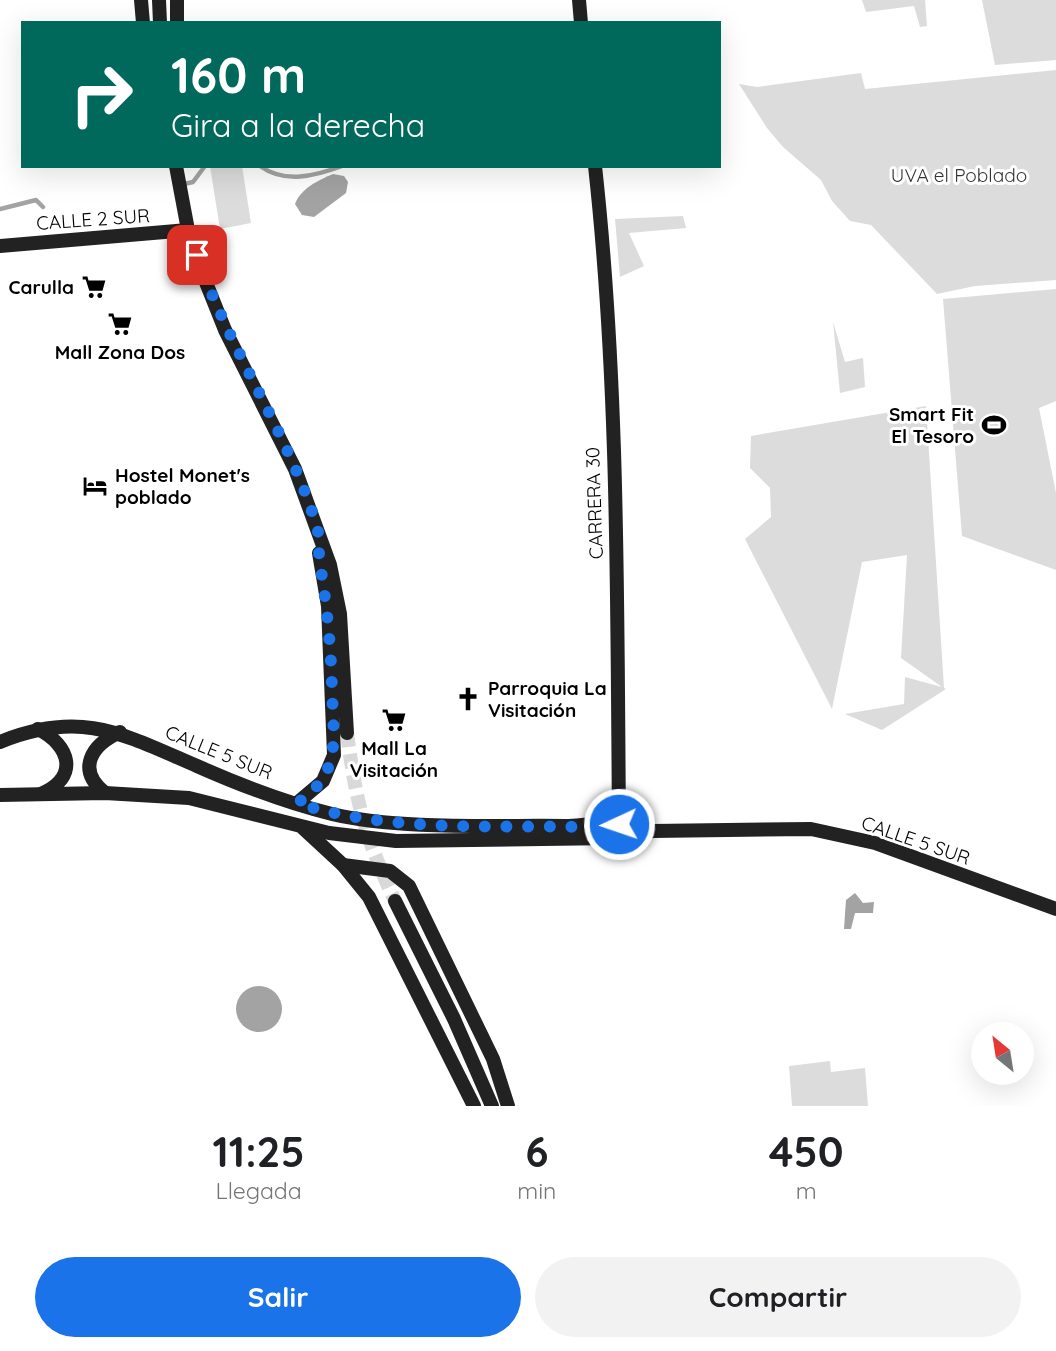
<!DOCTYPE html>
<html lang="es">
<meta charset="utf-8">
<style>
body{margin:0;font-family:Quicksand,sans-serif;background:#f2f2f2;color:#202124;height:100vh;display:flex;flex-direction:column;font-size:26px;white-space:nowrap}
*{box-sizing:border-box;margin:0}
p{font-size:23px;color:#757577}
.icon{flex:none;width:38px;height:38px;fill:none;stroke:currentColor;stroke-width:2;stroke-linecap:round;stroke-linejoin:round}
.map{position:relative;height:1106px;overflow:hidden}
.panel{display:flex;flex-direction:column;background:#fff;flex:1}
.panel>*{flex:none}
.top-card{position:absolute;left:21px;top:21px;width:700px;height:147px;border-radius:0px;box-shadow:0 7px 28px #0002;background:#00695c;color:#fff;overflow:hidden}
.needle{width:46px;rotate:330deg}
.tools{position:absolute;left:971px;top:1022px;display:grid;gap:14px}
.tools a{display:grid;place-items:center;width:63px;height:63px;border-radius:50%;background:#fff;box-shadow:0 7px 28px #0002;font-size:35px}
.pin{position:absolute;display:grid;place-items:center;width:60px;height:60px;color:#fff;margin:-30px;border-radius:14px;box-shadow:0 4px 10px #0006}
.me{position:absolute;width:77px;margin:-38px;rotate:267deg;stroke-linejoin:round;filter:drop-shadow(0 0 5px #0008)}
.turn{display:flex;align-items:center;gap:24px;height:147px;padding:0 35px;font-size:32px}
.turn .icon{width:91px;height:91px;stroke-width:2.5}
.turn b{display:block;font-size:49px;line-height:60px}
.eta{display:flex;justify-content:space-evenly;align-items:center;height:119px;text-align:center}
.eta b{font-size:42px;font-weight:700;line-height:49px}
.action{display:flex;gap:14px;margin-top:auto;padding:14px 35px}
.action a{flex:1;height:80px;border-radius:42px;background:#1a73e8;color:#fff;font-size:28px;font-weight:700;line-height:80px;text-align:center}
.action a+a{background:#f2f2f2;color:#202124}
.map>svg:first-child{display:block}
.green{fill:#dcdcdc}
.water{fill:#a3a3a3}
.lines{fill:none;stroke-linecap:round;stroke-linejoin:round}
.stream{stroke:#a3a3a3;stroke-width:4.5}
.secondary-tunnel{stroke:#d9d9d9;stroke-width:14;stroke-dasharray:14 7;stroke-linecap:butt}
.secondary{stroke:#222;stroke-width:14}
.route{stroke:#1a73e8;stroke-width:12;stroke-dasharray:0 21.6}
.labels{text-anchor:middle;stroke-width:6;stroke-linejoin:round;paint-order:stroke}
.park-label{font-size:19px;fill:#333;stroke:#fff}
.street-label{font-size:19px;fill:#000;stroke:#fff}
.poi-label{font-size:19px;font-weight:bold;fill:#000;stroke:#fff;text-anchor:end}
</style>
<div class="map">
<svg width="1056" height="1106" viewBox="0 0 1056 1106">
<rect width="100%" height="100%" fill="#fff"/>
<g class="green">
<path d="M862,0H925L927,26L920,27L914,6L866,12Z"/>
<path d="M982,0H1056V60L995,65Z"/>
<path d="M1056,70V280L975,286L937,294L871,225L850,221L832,201L821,180L783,147L767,128L739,84L757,87L861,73L865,89Z"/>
<path d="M210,166H242L251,223L220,229Z"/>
<path d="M683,216L686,228L629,233L644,266L620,277L615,219Z"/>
<path d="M1056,289V401L1039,408L1056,493V570L962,536L943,299Z"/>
<path d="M833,322L845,362L863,358L865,387L840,393Z"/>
<path d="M926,406L944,688L946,689L882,730L845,714L904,704L905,677L942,687L901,658L907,555L862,562L832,709L745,539L771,517L770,488L750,468L751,436Z"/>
<path d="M830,1061L831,1072L865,1068L868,1106H792L789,1066Z"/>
</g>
<g class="water">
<path d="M333,174L344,176L348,182L346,193L314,217L302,215L295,204C301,188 319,180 333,174Z"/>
<path d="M855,893L863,903L874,902L873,913H855L851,929H844L846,900Z"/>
<circle cx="259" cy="1009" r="23"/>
</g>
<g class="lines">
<g class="stream">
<path d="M260,166C285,184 315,176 342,166"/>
<path d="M184,184L193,182L205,166"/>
<path d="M0,209L36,200L43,207"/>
</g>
<path class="secondary-tunnel" d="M347,733C356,803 365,837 395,901"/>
<g class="secondary">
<path d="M141,0L143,23"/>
<path d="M159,0L160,23"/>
<path d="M177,0V23"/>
<path d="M579,0L581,23"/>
<path d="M176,166L188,230L205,280L225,330L295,469L330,565L340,614L347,733"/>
<path d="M595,166C619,384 617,606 619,824L613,838"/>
<path d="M0,246L188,230"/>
<path d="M38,729C70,745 80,777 41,794"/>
<path d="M0,742C81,709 123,734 197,766C240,785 287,803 332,814C399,830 496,825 566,826C581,826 610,820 623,827"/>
<path d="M105,793C76,770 91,745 120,732"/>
<path d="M0,795L105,793L189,798L329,833L396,841L613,838L652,831L811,829L875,843L1056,909"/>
<path d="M297,803L323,781L334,755L328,606L319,553"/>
<path d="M303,828L343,865L369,897L474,1106"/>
<path d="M343,865L390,871L409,886L493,1059L508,1106"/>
<path d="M395,901L454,1019L492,1106"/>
</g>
</g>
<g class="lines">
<path class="route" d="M197,255C229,349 288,432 317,527C320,538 318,552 320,564C327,606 331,647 332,690C333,738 343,773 297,803C390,833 495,825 592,827L619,824"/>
</g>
<defs>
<g id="supermarket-bare" transform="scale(1.89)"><path d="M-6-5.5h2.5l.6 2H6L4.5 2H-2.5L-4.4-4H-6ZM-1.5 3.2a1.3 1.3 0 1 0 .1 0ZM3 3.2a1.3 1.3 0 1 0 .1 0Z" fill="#000" stroke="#fff" stroke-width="2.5" paint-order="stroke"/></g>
<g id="stadium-bare" transform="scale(1.89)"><path d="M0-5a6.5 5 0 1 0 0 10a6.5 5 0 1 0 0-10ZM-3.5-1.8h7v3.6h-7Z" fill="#000" stroke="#fff" stroke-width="2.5" paint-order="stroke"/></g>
<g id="hotel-bare" transform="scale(1.89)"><path d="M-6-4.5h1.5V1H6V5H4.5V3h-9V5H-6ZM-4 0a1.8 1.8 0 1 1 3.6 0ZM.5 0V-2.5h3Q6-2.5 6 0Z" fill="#000" stroke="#fff" stroke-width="2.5" paint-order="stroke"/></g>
<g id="church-bare" transform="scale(1.89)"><path d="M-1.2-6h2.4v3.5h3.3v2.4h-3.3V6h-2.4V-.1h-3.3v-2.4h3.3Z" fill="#000" stroke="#fff" stroke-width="2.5" paint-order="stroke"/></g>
</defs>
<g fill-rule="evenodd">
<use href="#supermarket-bare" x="94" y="287"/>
<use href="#supermarket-bare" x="120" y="324"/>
<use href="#stadium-bare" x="994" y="425"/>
<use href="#hotel-bare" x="95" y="486"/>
<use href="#church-bare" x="468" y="699"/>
<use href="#supermarket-bare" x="394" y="720"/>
</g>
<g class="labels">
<g class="park-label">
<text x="959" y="182">UVA el Poblado</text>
</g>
<g class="street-label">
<text transform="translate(93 219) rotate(-4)" y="7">CALLE 2 SUR</text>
<text transform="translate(594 503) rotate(-92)" y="7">CARRERA 30</text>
<text transform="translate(219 752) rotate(22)" y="7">CALLE 5 SUR</text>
<text transform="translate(916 840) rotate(19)" y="7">CALLE 5 SUR</text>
</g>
<g class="poi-label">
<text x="74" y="294">Carulla</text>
<text x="120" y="359" text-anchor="middle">Mall Zona Dos</text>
<text x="974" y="421">Smart Fit<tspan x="974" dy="22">El Tesoro</tspan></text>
<text x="115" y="482" text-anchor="start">Hostel Monet's<tspan x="115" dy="22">poblado</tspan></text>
<text x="488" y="695" text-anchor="start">Parroquia La<tspan x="488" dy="22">Visitación</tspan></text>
<text x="394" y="755" text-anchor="middle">Mall La<tspan x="394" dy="22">Visitación</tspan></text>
</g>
</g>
</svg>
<div class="tools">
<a><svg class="needle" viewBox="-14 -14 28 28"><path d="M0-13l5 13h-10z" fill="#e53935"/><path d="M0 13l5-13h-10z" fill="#757577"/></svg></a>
</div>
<div class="pin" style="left:197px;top:255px;background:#d93025"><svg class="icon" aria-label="arrive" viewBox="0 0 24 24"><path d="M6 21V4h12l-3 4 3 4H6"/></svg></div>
<svg class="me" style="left:619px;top:824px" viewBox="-20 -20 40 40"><circle r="17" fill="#1a73e8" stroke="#fff" stroke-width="3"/><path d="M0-11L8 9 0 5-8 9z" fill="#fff"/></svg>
<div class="top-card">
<div class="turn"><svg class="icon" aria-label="right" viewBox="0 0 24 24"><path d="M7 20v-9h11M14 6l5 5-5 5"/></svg><div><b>160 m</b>Gira a la derecha</div></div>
</div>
</div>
<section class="panel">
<div class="eta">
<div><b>11:25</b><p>Llegada</p></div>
<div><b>6</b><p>min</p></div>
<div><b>450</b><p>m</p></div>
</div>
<div class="action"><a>Salir</a><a>Compartir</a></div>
</section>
